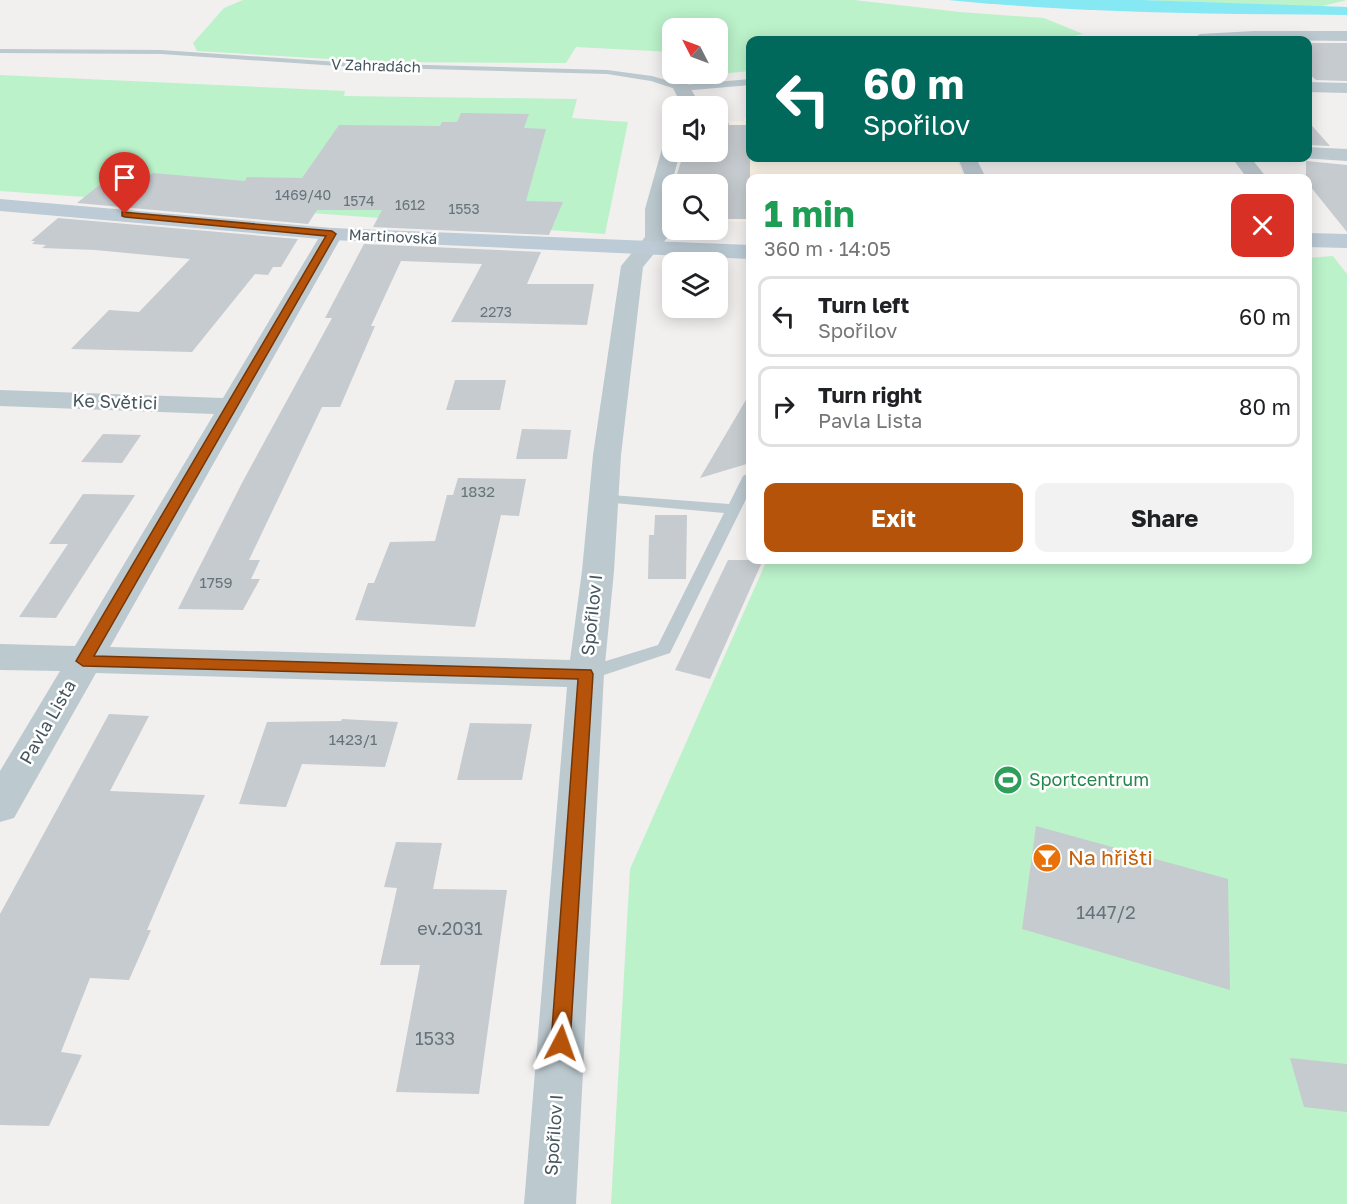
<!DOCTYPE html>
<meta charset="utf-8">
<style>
body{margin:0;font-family:"Golos Text",sans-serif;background:#f2f2f2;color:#202124;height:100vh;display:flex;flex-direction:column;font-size:22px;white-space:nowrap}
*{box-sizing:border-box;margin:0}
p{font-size:20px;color:#757577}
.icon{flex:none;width:33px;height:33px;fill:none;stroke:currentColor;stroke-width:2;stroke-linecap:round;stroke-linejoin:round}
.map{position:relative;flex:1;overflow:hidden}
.panel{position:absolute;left:746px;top:174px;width:566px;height:390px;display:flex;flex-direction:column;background:#fff;border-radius:12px;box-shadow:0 3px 15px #0003}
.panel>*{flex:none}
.hud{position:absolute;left:746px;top:36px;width:566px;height:126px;border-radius:12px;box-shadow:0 3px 15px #0003;background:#00695c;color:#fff;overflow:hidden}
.needle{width:39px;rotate:312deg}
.controls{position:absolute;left:662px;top:18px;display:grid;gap:12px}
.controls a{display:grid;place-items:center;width:66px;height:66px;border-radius:12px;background:#fff;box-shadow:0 3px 15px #0003;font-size:30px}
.pin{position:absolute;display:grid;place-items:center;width:51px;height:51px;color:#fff;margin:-62px -26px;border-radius:50% 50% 50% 0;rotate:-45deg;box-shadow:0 0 6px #0007}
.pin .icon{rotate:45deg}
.me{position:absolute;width:66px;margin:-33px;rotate:4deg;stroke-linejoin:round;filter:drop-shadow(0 0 4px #0008)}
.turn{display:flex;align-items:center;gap:21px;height:126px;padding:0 18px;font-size:27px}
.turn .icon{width:78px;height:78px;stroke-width:2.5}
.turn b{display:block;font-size:42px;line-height:51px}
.round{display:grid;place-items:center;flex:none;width:63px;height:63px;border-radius:12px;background:#f2f2f2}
.summary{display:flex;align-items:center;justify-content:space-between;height:102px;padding:0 18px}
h1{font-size:36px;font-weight:700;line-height:45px;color:#1e9e55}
.cta{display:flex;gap:12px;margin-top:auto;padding:12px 18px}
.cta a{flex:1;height:69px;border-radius:12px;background:#b45309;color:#fff;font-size:24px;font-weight:700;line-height:69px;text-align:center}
.cta a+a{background:#f2f2f2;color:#202124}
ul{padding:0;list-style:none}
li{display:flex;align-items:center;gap:18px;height:81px;margin:0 12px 9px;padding:0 6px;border:3px solid #e0e0e0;border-radius:12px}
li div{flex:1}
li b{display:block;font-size:22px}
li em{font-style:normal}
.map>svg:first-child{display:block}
.commercial{fill:#fdf5e8}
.green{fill:#bbf2ca}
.water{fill:#85e8f2}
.building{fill:#c6cbcf}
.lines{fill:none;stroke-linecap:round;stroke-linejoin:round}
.lane{fill:#bcc9cf;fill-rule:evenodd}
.street{fill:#bcc9cf;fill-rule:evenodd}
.secondary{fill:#bccbd5;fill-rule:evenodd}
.route{fill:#b45309;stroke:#753606;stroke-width:1.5}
.labels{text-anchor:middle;stroke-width:5;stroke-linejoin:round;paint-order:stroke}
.far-number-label{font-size:14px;fill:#66737a}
.far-street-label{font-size:15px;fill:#46565e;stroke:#fff}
.number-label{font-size:15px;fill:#66737a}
.street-label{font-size:18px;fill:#46565e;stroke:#fff}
.leisure-label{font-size:18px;fill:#27864d;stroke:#fff;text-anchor:start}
.near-number-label{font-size:18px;fill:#66737a}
.near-food-label{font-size:21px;fill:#c56008;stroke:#fff;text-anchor:start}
</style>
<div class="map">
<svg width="1347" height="1204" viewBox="0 0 1347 1204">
<rect width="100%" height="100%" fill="#f2efef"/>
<path class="commercial" d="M744,118H750V158H955L965,178H750V222L717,221V184H700L702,176L712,152H717L725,121H744Z"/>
<g class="green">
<path d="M243,0H854L960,12L1044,18L1083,34L1057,40H750V71L709,75L717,74V28H672V52L576,47L566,63L380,62L197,51L193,43L224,8Z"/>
<path d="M1143,0H1347L1319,7Z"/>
<path d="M0,75L345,91L344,96L577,99L572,118L628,122L605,234L0,191Z"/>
<path d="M1333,256L1347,274V1204H611L630,869L767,560H1306L1307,258Z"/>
</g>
<path class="water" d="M948,0H1143L1347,7V15C1213,14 1081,13 948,0Z"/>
<g class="building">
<path d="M1306,43H1347V81L1316,80L1306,72Z"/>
<path d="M698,98H722L729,125H750V219H717V184H674L684,152H717V106H696Z"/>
<path d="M461,113L529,114L524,128L546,129L526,201L563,202L549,235L373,227L382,210H317L308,224L77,203L113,174L148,176L153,173L245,181L247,177L302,178L339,125L440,126L442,122H457Z"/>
<path d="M1306,119L1330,146L1306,145Z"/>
<path d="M1306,161L1347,165V232L1306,181Z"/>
<path d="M58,218L298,239L281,267H273L268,275L255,274L192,352L71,349L109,310L139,312L190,259L95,250L42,248L46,245L32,244L35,241H31Z"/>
<path d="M364,244L541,252L527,284H594L587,325L451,322L482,264L401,261L371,326H375L340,407H322L249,560H260L251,579H260L243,610L178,609L243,481L332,318H325Z"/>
<path d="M455,380H506L500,410H446Z"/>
<path d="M750,393V463L700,478Z"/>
<path d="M522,429L571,430L567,459H516Z"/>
<path d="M103,434L141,435L122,463L81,462Z"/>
<path d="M458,478L526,479L519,516L501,515L475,627L355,620L368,583H374L390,542L435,541L447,495H453Z"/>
<path d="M83,494L135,495L56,618L19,617L68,544H49Z"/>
<path d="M655,515H687L686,579H648L649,535H654Z"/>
<path d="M728,560H763L710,679L675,670Z"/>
<path d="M109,714L149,716L110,791L205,795L147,930H151L129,980L90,978L61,1052L82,1055L49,1126L0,1125V914Z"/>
<path d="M342,719L398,722L385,767L302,764L286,807L239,804L267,722L341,721Z"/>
<path d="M470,723L532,724L522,780H457Z"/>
<path d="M1036,826L1228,879L1230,990L1022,929Z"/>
<path d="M396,842L442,843L433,889L507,890L479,1094L396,1092L420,965H380L397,888L384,887Z"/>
<path d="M1290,1058L1347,1064V1112L1304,1107Z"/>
</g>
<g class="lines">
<g class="lane">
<path d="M1200,37L1203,40H1182Z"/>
<path d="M0,49L161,50L353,63L607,70L652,76L682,85L750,79V85L682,91L651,81L607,74L353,67L161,54L0,53Z"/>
<path d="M750,472V491L670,653L586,681L580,679L577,674L580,669L658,645L724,513L603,502L596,497L598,494L729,504L743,476Z"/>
</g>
<g class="street">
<path d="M1254,31H1347V41L1192,39L1200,34Z"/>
<path d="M1306,82L1347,83V93L1306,92Z"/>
<path d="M682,83L688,84L695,96L693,106H676L677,96L673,88L676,84Z"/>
<path d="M672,139V152H680L665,209L667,238L643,267L621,455L614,571L604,674L576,1204H524L567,687L96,673L14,818L0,822V771L60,671L0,670V644L75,646L214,414L0,406V390L223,398L324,229L332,228L340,229L343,234L110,647L570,660L582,571L593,455L621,266L645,237V209L663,145L665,141Z"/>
<path d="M1306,147L1347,149V161L1301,158H1306Z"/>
<path d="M958,158H976L986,178H966Z"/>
<path d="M1232,158H1251L1267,178H1247Z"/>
</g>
<g class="secondary">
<path d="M0,199L332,228L750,245V259L332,240L0,211Z"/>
<path d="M1306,233L1347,234V248L1306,247Z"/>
</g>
</g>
<path class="route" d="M122,212L332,231L336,234L94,656L591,670L593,674L570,1043L568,1049L561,1052L554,1049L551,1043L578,679L83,666L76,661L326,236L125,217L122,216Z"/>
<defs>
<g id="stadium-disc" transform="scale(1.5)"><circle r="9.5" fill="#2e9e5b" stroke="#fff"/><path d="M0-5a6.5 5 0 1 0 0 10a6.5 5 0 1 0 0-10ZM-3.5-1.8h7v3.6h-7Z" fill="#fff"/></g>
<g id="bar-disc" transform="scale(1.5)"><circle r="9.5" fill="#e8710a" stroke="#fff"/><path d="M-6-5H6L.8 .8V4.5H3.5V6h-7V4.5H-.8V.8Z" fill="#fff"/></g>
</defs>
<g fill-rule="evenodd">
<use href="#stadium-disc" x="1008" y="780"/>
<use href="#bar-disc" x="1047" y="858"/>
</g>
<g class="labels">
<g class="far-number-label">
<text x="303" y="200">1469/40</text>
<text x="359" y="206">1574</text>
<text x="410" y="210">1612</text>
<text x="464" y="214">1553</text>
<text x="496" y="317">2273</text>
</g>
<g class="far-street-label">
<text transform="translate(376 66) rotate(2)" y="5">V Zahradách</text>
<text transform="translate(393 237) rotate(3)" y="5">Martinovská</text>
</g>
<g class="number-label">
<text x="478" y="497">1832</text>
<text x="216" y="588">1759</text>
<text x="353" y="745">1423/1</text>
</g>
<g class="street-label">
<text transform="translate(115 402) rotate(2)" y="6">Ke Světici</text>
<text transform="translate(592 615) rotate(-84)" y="6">Spořilov I</text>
<text transform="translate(48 722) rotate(-60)" y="6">Pavla Lista</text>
<text transform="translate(554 1135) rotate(-86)" y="6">Spořilov I</text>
</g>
<g class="leisure-label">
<text x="1029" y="786">Sportcentrum</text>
</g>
<g class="near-number-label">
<text x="1106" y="919">1447/2</text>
<text x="450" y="935">ev.2031</text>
<text x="435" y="1045">1533</text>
</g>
<g class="near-food-label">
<text x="1068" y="865">Na hřišti</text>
</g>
</g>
</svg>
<div class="controls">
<a><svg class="needle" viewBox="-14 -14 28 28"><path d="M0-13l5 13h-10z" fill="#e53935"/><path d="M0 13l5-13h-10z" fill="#757577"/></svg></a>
<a><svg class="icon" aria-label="sound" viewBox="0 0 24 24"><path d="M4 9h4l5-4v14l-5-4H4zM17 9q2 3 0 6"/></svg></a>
<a><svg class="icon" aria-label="search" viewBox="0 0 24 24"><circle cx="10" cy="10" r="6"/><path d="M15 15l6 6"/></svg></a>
<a><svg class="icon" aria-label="layers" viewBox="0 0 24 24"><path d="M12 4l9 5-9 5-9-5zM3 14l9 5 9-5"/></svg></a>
</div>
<div class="pin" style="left:125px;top:214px;background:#d93025"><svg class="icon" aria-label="arrive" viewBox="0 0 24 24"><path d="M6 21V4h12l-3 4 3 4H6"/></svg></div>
<svg class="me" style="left:561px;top:1043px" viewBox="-20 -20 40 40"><path d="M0-17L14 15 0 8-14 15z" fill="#b45309" stroke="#fff" stroke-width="4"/></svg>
<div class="hud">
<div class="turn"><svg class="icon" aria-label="left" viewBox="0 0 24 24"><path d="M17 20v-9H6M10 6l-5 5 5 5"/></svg><div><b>60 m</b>Spořilov</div></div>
</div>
<section class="panel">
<div class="summary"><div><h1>1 min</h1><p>360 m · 14:05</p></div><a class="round" style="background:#d93025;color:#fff"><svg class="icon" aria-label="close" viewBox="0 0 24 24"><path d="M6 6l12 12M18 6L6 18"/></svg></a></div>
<ul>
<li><svg class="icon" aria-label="left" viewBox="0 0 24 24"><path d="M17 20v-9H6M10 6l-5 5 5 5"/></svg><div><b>Turn left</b><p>Spořilov</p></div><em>60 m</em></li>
<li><svg class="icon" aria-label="right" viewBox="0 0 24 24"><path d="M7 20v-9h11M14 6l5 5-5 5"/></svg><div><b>Turn right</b><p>Pavla Lista</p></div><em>80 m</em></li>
</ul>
<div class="cta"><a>Exit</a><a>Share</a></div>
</section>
</div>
